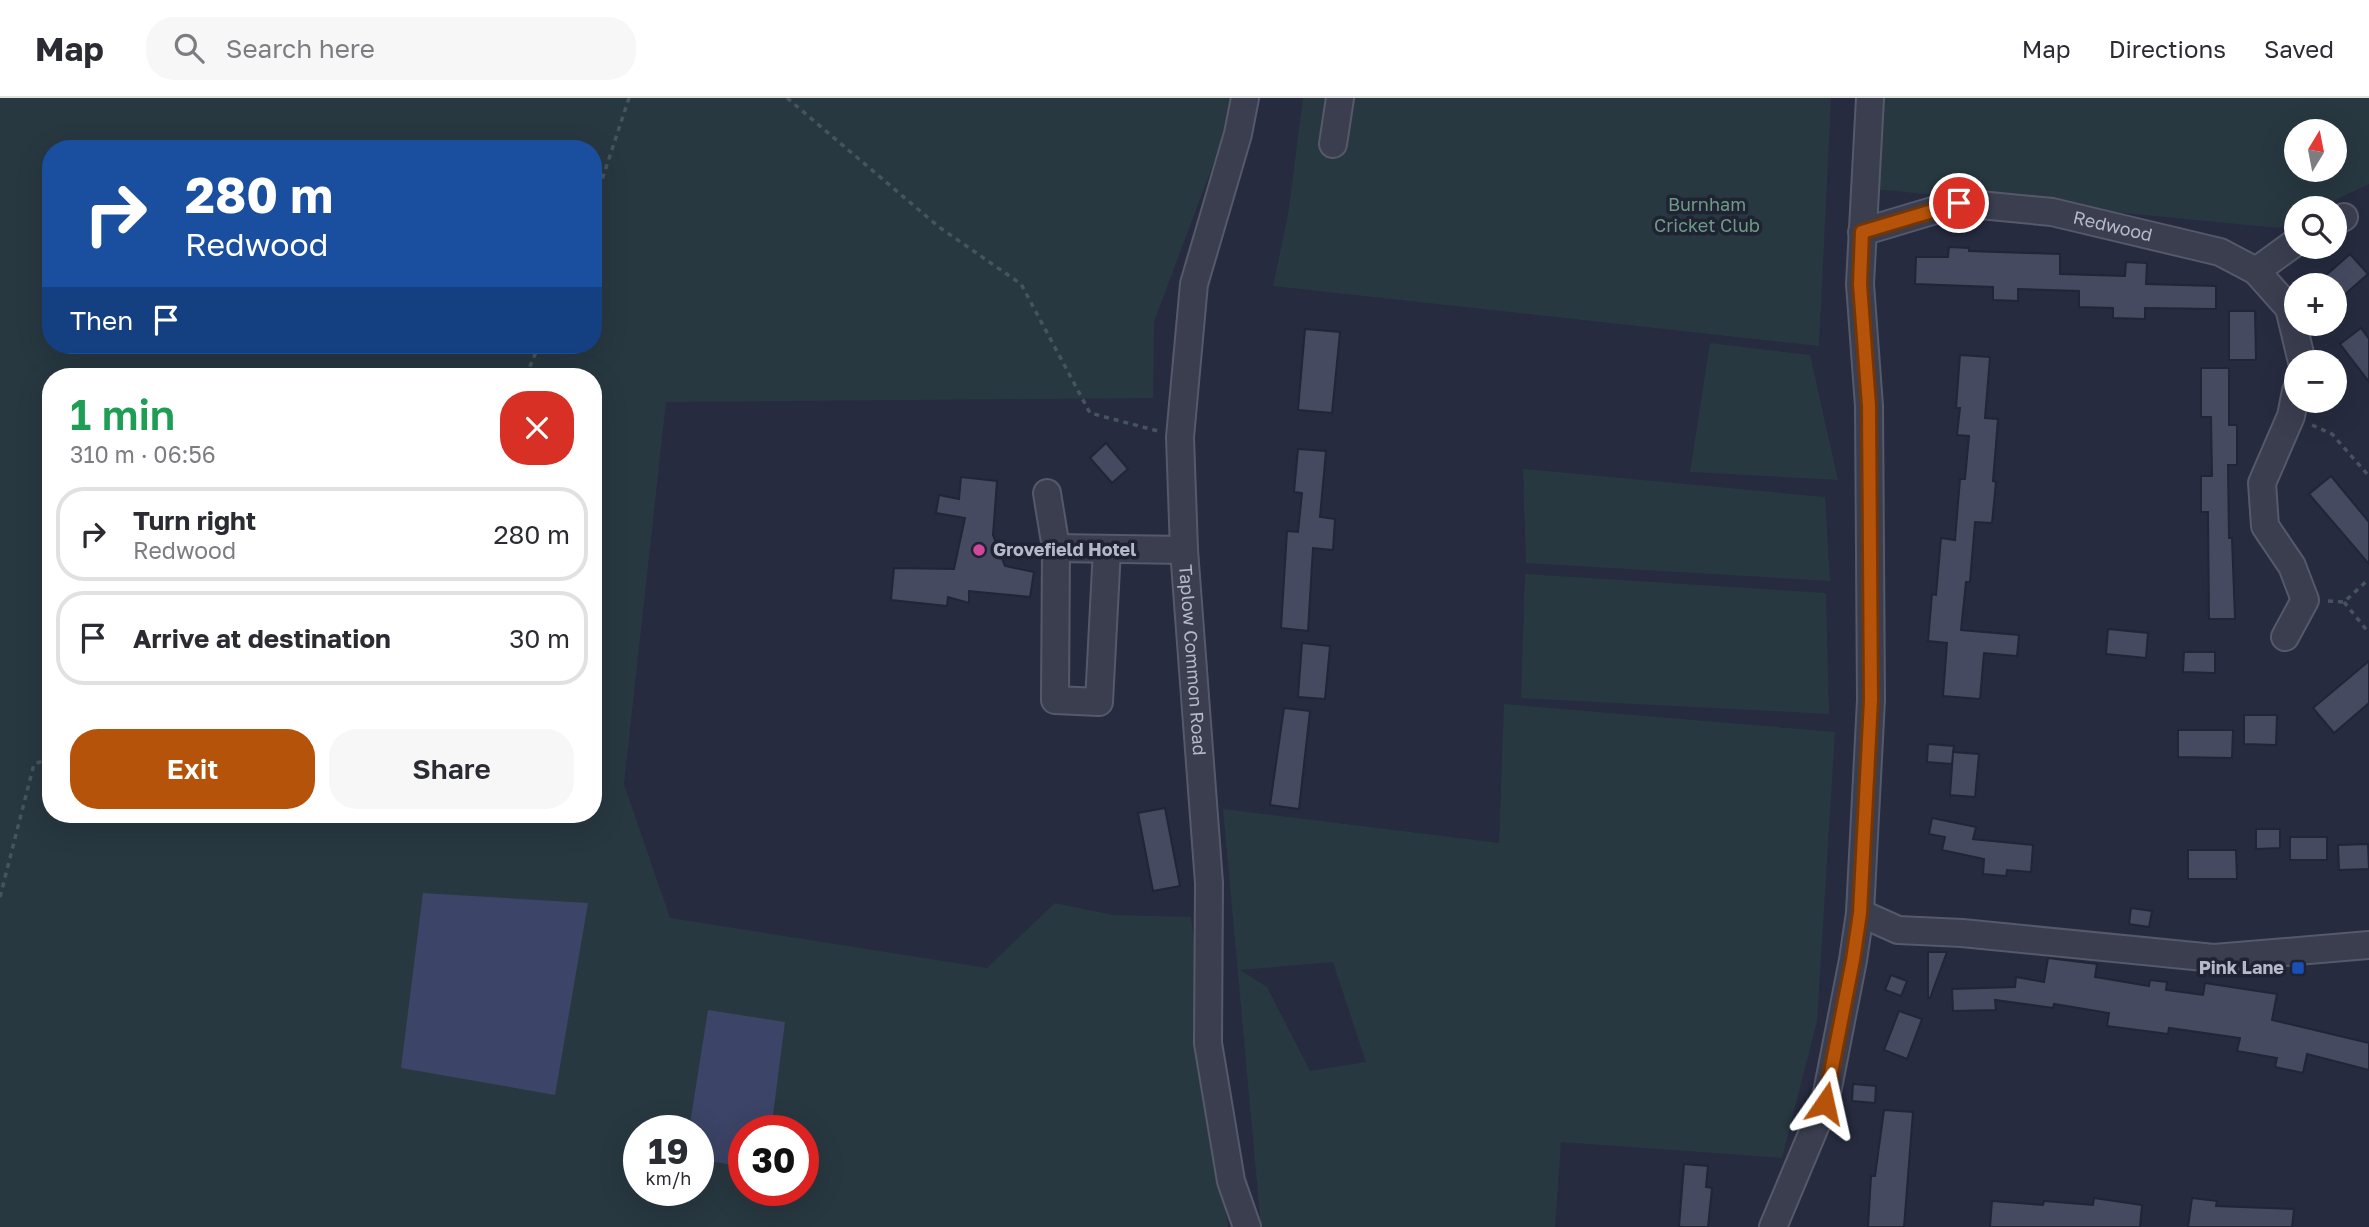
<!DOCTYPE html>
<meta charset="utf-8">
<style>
body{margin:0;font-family:"Golos Text",sans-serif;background:#f7f7f7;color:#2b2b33;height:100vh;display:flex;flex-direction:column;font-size:26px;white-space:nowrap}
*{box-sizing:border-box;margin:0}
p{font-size:23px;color:#7c7c81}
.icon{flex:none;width:38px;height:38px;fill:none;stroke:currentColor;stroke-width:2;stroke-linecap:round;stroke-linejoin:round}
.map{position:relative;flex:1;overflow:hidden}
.side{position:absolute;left:42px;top:270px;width:560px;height:455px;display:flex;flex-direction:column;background:#fff;border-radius:28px;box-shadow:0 7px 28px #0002}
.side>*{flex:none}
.hud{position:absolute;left:42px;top:42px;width:560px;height:214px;border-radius:28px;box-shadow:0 7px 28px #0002;background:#1a4fa0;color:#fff;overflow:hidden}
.needle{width:46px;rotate:10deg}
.controls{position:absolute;left:2284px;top:21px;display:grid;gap:14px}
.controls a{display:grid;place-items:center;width:63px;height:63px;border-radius:50%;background:#fff;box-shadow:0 7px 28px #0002;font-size:35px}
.speed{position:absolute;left:623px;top:1017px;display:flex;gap:14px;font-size:35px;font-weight:700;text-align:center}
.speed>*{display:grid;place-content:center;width:91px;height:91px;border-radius:50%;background:#fff;box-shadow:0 7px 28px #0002;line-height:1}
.speed small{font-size:18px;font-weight:400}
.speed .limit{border:10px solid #d22;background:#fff;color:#111}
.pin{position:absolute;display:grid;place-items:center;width:60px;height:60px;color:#fff;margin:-30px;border:4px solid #fff;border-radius:50%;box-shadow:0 2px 7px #0007}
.me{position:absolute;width:77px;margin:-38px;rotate:11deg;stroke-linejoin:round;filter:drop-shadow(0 0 5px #0008)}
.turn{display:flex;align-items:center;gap:24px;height:147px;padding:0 28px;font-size:32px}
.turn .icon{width:91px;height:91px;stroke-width:2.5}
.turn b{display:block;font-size:49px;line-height:60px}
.then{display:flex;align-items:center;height:66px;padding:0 28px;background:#0003;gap:14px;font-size:26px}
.round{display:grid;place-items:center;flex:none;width:74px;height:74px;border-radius:28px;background:#f7f7f7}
.headline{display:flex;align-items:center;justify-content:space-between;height:119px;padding:0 28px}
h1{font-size:42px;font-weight:600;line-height:52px;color:#1e9e55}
.button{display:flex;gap:14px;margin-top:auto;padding:14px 28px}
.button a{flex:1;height:80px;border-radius:28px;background:#b45309;color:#fff;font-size:28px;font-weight:600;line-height:80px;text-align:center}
.button a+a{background:#f7f7f7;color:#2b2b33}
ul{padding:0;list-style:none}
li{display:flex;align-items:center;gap:21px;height:94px;margin:0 14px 10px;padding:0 14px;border:4px solid #e1e1e2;border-radius:28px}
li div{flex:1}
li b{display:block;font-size:26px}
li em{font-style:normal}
header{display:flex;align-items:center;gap:42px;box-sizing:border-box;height:98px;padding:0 35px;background:#fff;border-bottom:2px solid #e1e1e2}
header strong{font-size:33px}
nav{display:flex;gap:38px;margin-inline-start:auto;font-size:24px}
.search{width:490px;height:63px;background:#f7f7f7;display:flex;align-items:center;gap:18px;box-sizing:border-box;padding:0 24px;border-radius:28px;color:#7c7c81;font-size:26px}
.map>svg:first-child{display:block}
.green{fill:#283840;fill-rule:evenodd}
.water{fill:#3c4467}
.building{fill:#454a61;stroke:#212536;stroke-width:2}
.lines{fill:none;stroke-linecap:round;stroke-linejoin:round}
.minor-casing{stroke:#55596a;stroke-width:30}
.path{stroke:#46555d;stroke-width:3.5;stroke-dasharray:5 5;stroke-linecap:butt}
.minor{stroke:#3a3e4f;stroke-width:26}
.route-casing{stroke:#753606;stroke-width:18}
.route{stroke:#b45309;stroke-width:12}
.hotel-dot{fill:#d1479c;stroke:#1f2334;stroke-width:2.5}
.transit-dot{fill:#1a4fb4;stroke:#1f2334;stroke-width:2.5}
.labels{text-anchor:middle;stroke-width:7;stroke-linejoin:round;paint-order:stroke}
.park-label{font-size:18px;fill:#6e9a83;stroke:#1f2334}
.street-label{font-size:18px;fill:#b6b9ca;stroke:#1f2334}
.poi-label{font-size:18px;font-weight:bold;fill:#b6b9ca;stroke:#1f2334;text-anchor:start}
</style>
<header>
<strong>Map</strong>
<div class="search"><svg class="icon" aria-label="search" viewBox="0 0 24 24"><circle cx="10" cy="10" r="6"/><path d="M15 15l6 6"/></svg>Search here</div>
<nav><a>Map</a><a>Directions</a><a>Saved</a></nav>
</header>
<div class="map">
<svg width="2369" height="1129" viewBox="0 0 2369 1129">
<rect width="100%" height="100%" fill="#262b3f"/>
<g class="green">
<path d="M0,0H1238L1154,224L1153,300L666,304L624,686L670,820L987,870L1055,805L1113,817L1191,819L1228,1129H0ZM51,51H593V247H51ZM51,278H593V716H51ZM639,1032H698V1092H639ZM744,1032H803V1092H744Z"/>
<path d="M1303,0H1831L1819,248L1273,188L1288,117Z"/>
<path d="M1879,0H2369V86L2319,110H2296V122L2279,130L1874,91ZM2296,33H2334V72H2296Z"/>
<path d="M1710,245L1810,257L1838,382L1690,374Z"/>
<path d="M1523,371L1825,399L1830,483L1526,465Z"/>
<path d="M1525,476L1826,495L1829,616L1521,600Z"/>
<path d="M1504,606L1835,634L1817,923L1782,1060L1561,1044L1555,1129H1261L1223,711L1499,745ZM1333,864L1366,964L1310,973L1267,889L1240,872Z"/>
</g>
<g class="water">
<path d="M423,795L588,805L555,997L401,970Z"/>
<path d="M708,912L785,924L771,1032H744V1069L698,1061V1032H689Z"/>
</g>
<g class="building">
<path d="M1949,149L1969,150V153L2060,156V176L2125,178L2126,164L2147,165L2146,186L2216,188V211L2145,210V221L2113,220V210L2079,209V193L2018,191V203L1993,202V189L1915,186L1916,159H1948Z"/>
<path d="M2350,156L2368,176L2334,206V187H2315Z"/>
<path d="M2229,213H2255L2256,262H2229Z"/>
<path d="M2361,230L2369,241V284L2340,246Z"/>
<path d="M1305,231L1340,234L1332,315L1298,312Z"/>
<path d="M1960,257L1990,259L1985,320L1998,321L1993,383L1996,384L1992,425L1975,424L1970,484H1966L1961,532L2019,537L2017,558L1984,555L1980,601L1943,598L1947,545L1928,543L1932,496L1936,497L1941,440L1955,442L1960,381H1965L1969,338L1957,337L1960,310H1956Z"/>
<path d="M2201,270H2229V327H2237V367H2228L2229,440H2232L2235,521H2209L2208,414H2201V378H2212L2211,319H2201Z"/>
<path d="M1106,345L1128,371L1112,385L1090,360Z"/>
<path d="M1298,351L1326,353L1320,419L1335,421L1333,452L1313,450L1308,533L1281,530L1287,433L1298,434L1302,395L1294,394Z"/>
<path d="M2331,378L2369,424V466L2309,396Z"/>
<path d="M961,379L997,383L993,437L1005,468L1034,474L1030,499L969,493V505L948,499L947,508L891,502L894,470L954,471L965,420L936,415L939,397L959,401Z"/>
<path d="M2108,531L2148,535L2146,560L2106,556Z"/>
<path d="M1302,545L1330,548L1325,601L1298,599Z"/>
<path d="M2184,554H2215V575L2183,574Z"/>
<path d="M2369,563V605L2334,635L2313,610Z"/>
<path d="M1284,610L1310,613L1299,711L1270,707Z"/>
<path d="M2244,617H2277L2276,647L2244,646Z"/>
<path d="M2178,632H2233L2232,660L2178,659Z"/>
<path d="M1928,646L1954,648L1953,654L1979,656L1975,699L1950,697L1953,655L1952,666L1927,664Z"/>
<path d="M1165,710L1180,788L1153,793L1138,715Z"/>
<path d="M1932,720L1976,729L1973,741L2033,747L2031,774L2007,772L2006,778L1983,776L1984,761L1942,752L1945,739L1929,736Z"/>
<path d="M2256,731H2280V750L2256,751Z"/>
<rect x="2290" y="739" width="37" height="23"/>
<path d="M2368,746L2369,771L2339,772L2338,747Z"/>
<path d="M2188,752H2236L2237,781H2188Z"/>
<path d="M2131,810L2152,813L2149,829L2129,826Z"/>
<path d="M1928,854H1947L1930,900H1928Z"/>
<path d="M2048,860L2097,866L2095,879L2149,888L2150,882L2167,884L2166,892L2203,897L2205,885L2277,896L2272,922L2369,945V972L2307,956L2303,975L2275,969L2277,960L2237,953L2240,940L2169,930L2168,936L2107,928L2109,915L2054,906L2053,910L1995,902L1996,912L1953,913L1952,891L2015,889L2016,879L2044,884Z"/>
<path d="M1891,877L1907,883L1901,898L1885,892Z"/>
<path d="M1899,913L1922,921L1907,961L1884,952Z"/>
<path d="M1853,986L1876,988L1875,1005L1852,1003Z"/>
<path d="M1884,1012L1913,1014L1904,1129H1868L1871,1078H1875Z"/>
<path d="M1684,1066L1708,1068L1706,1089L1712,1090L1708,1129H1679Z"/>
<path d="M2094,1100L2142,1107L2140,1129H1990L1992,1103L2043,1107L2044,1103L2093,1107Z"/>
<path d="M2192,1100L2217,1103L2216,1108L2294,1111L2292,1129H2188Z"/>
</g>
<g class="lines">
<g class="minor-casing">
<g id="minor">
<path id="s1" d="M1245,0L1238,36L1194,186L1180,339L1184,452L1209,785L1208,945L1231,1083L1247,1129"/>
<path d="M1333,46L1340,0"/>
<path d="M2334,124L2344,119"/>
<path id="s2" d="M1862,134L1959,105L2052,114L2220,154L2256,173L2289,210L2302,264"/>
<path d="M2256,173L2296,144"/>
<path d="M1047,395L1056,450L1055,602L1099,604L1107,451"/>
<path d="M1056,450L1184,452"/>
<path d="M2285,539L2305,502L2292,468L2265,428L2262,385L2291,318L2296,293"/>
<path d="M1860,815L1898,832L1962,835L2214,860L2369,847"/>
<path d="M1773,1129L1825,1005L1853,862L1860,815L1871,602L1869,308L1860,186L1870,0"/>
</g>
</g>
<g class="path">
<path d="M787,0L939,129L1021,186L1090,315L1158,333"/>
<path d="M593,109L629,0"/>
<path d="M526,278L539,247"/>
<path d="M2312,327L2332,336L2369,378"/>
<path d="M2328,503L2344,504L2369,481"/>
<path d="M2344,504L2369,535"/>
<path d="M0,799L34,666L51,660"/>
</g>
<use href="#minor" class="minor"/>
</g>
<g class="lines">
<g class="route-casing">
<path id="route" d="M1825,1005L1853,862L1860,815L1871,602L1869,308L1860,186L1862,134L1959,105"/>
</g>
<use href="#route" class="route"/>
</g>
<circle class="hotel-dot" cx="979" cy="452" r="7"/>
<rect class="transit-dot" x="2291" y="863" width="14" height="14" rx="3.5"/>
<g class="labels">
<g class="park-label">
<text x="1707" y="113">Burnham<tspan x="1707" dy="21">Cricket Club</tspan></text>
</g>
<g class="street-label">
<text dy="6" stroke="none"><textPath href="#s2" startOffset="257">Redwood</textPath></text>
<text dy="6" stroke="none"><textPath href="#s1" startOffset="570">Taplow Common Road</textPath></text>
</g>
<g class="poi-label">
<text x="993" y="458">Grovefield Hotel</text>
<text x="2284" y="876" text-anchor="end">Pink Lane</text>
</g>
</g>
</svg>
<div class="controls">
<a><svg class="needle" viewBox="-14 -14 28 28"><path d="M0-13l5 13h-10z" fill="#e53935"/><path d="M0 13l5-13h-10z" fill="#7c7c81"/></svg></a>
<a><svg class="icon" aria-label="search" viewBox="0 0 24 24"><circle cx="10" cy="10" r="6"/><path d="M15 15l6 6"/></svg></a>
<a>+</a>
<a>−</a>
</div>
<div class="speed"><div>19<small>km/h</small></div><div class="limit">30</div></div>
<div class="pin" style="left:1959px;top:105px;background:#d93025"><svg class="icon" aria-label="arrive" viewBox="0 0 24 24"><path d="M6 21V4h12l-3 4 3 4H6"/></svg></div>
<svg class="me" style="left:1825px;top:1005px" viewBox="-20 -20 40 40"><path d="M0-17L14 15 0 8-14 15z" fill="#b45309" stroke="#fff" stroke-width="4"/></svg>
<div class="hud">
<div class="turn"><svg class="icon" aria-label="right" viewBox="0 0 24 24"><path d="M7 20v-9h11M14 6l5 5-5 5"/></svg><div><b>280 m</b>Redwood</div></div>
<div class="then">Then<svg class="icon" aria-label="arrive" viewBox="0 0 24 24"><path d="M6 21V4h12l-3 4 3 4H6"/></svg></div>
</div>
<section class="side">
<div class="headline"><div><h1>1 min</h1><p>310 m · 06:56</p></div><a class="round" style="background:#d93025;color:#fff"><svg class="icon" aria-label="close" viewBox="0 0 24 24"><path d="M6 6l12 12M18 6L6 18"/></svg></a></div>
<ul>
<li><svg class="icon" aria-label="right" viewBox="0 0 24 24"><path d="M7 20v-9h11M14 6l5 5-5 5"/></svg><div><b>Turn right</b><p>Redwood</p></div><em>280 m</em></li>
<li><svg class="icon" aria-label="arrive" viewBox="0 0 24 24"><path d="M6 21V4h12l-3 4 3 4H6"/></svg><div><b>Arrive at destination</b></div><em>30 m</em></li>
</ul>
<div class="button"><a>Exit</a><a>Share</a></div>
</section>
</div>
